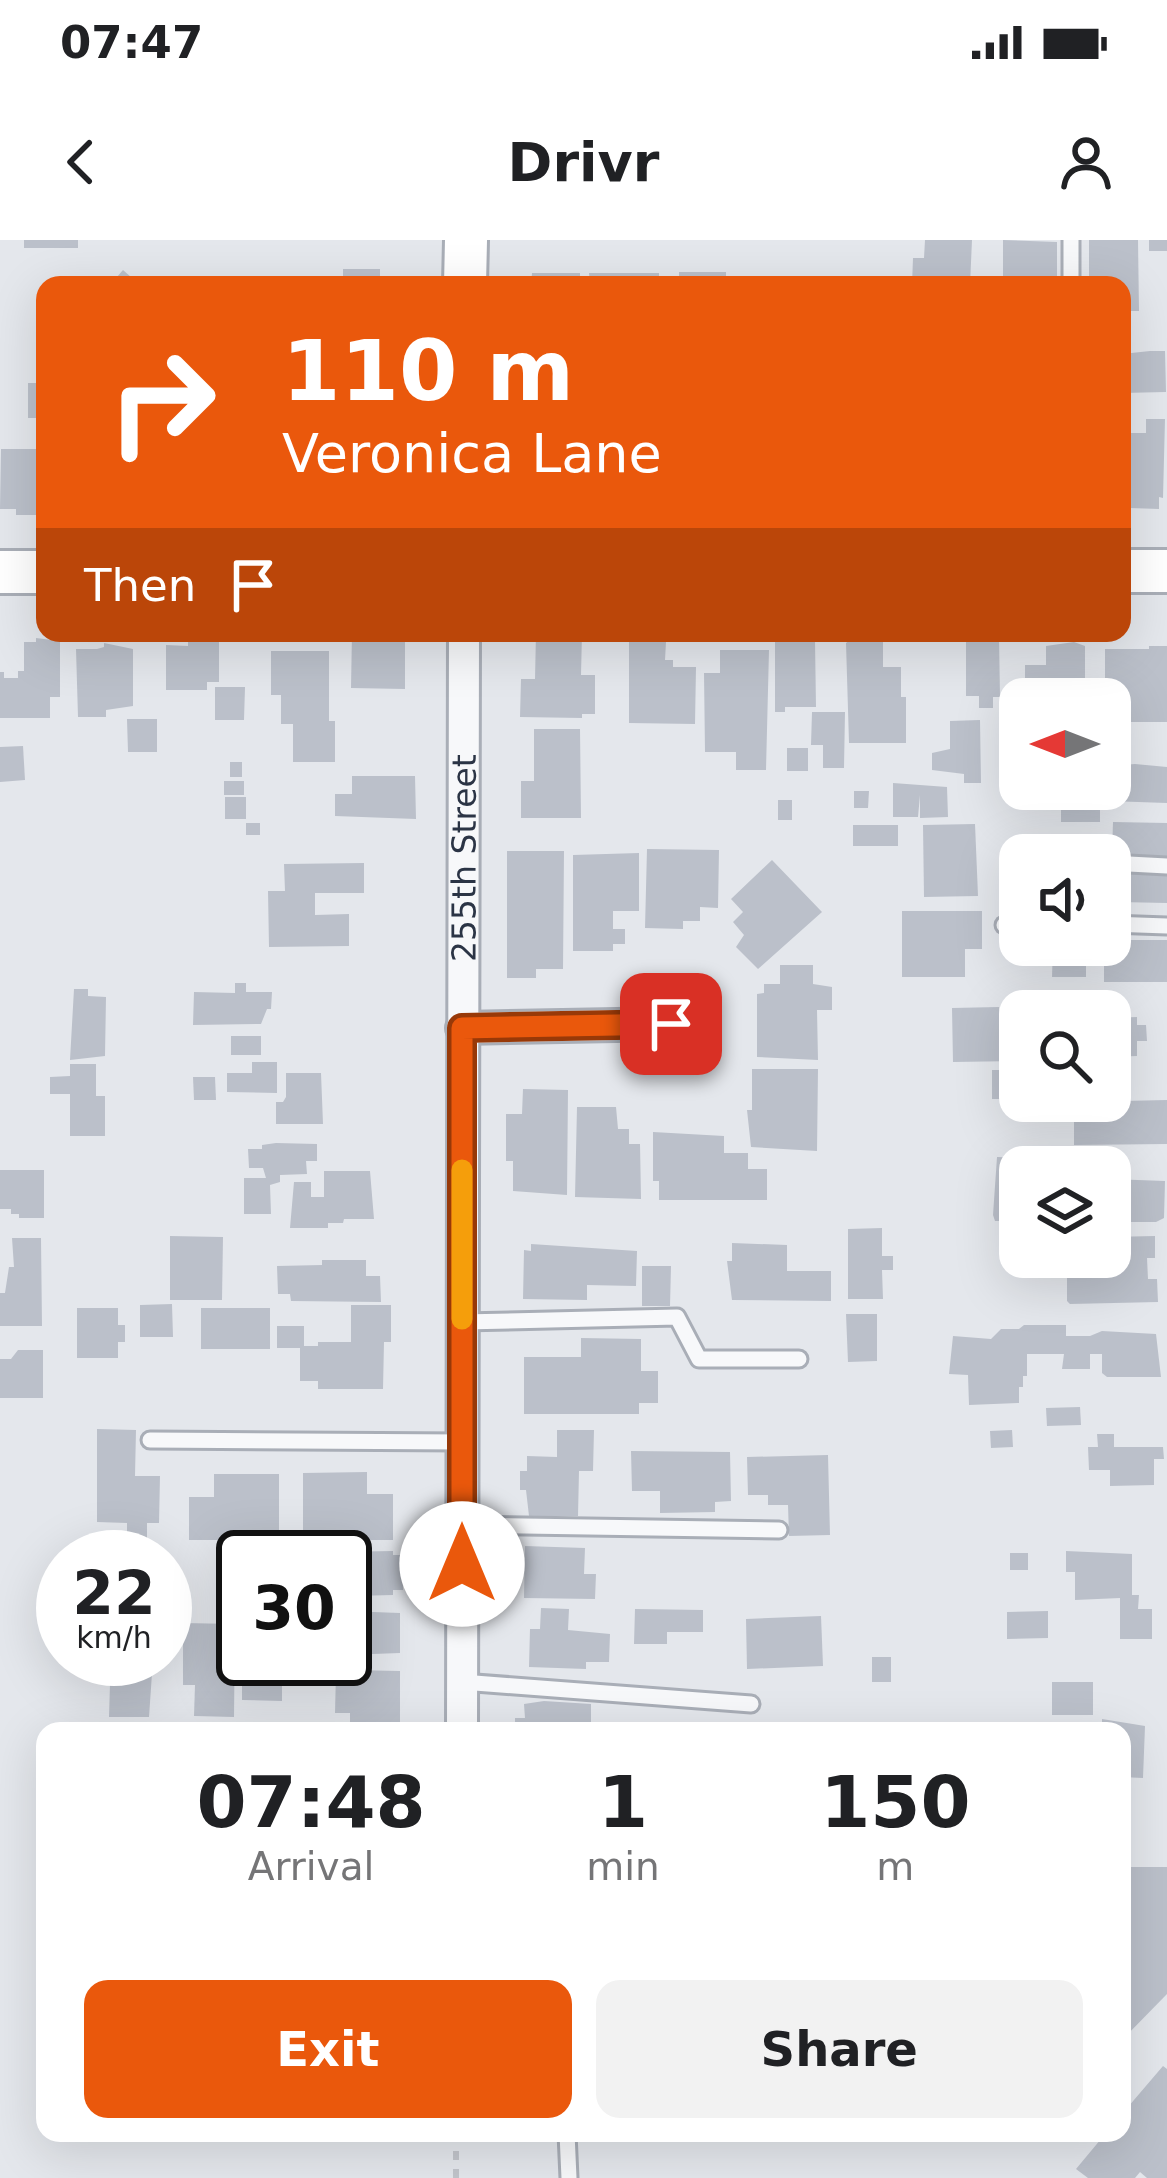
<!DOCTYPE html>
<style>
body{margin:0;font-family:"DejaVu Sans",sans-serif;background:#f2f2f2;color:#202124;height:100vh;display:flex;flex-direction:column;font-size:45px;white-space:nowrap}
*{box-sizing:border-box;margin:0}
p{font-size:39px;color:#757577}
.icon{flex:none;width:66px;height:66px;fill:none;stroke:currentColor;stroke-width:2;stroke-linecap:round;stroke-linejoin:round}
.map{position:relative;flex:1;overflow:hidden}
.panel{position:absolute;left:36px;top:1482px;width:1095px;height:420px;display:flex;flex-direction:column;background:#fff;border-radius:24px;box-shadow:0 12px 48px #0002}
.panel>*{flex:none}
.guide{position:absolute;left:36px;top:36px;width:1095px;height:366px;border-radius:24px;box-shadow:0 12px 48px #0002;background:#ea580c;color:#fff;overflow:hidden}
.needle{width:78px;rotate:270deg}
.controls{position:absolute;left:999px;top:438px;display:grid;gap:24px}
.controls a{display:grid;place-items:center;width:132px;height:132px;border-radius:24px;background:#fff;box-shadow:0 12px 48px #0002;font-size:60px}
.speed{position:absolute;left:36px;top:1290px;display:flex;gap:24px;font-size:60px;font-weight:700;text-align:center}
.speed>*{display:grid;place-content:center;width:156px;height:156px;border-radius:50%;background:#fff;box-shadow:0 12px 48px #0002;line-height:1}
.speed small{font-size:30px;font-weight:400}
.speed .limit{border:6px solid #111;border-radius:18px;background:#fff;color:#111}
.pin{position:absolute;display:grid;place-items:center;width:102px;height:102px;color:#fff;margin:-51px;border-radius:24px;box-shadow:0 6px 18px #0006}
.me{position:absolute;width:132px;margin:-66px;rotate:0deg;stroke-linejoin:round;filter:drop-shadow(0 0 9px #0008)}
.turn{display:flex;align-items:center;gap:42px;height:252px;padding:0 48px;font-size:54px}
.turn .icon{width:156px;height:156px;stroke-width:2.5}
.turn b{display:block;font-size:84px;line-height:102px}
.then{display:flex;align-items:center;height:114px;padding:0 48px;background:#0003;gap:24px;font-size:45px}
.eta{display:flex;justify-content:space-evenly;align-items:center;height:204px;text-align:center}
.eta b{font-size:72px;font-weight:700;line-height:84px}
.button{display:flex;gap:24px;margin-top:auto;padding:24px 48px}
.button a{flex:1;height:138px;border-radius:24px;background:#ea580c;color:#fff;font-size:48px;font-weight:700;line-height:138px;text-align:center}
.button a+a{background:#f2f2f2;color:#202124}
.status{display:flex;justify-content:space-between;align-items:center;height:84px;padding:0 60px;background:#fff;direction:ltr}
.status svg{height:33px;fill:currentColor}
header{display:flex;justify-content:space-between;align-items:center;height:156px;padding:0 48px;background:#fff;font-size:54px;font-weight:700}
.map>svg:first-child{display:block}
.building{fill:#bbc0ca}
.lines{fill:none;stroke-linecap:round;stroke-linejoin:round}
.lane-casing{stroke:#a9aeb7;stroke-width:21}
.street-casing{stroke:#a9aeb7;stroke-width:36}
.secondary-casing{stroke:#a9aeb7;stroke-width:48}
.path{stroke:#c2c5cb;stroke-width:6;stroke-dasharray:9 9;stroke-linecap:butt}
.lane{stroke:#f7f8fa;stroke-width:15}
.street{stroke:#f7f8fa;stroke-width:30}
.secondary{stroke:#fff;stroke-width:42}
.route-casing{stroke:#983908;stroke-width:30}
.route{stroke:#ea580c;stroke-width:21}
.slow{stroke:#f59e0b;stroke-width:21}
.labels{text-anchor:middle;stroke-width:9;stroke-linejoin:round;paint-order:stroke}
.street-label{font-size:33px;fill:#2b3445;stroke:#f4f6f9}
</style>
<div class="status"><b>07:47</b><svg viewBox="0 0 49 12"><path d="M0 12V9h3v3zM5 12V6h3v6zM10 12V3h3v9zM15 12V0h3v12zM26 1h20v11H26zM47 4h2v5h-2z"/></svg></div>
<header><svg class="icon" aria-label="back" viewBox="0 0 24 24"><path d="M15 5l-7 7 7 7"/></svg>Drivr<svg class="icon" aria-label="person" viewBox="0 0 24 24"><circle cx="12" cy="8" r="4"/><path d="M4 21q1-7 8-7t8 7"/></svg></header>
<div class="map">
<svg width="1167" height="1938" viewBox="0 0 1167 1938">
<rect width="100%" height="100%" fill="#e4e7ec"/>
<g class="building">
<rect x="24" y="0" width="54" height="8"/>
<path d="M925,0H972L970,45H912L913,18H924Z"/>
<path d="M1003,0L1057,2V45H1003Z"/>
<path d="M1089,0H1138L1139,71H1122V45H1089Z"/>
<rect x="1149" y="0" width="18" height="11"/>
<path d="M343,29H380V39H409V45H343Z"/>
<path d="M123,30L140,45H110Z"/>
<rect x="679" y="32" width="47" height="13"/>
<path d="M532,33H580V45H531Z"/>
<path d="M589,33H659V45H590Z"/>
<rect x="285" y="36" width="43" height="9"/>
<path d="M1150,111H1165L1166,152L1122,153V114Z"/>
<rect x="28" y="143" width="17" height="35"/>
<path d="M1146,179H1165L1163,258L1159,257V269L1130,268V193H1146Z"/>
<path d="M1,209H39V228H44L43,275H16V269H0Z"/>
<path d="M352,393H405V449L351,448Z"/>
<path d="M536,393H582L581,435H595V474H582V478L520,477L521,439H535Z"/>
<path d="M966,397H999L1000,457H993V468H979V456H966Z"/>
<path d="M36,398L60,401V457H50V478H0V432H4V438H18V431H24V402H36Z"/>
<path d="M850,400H883V427H901V457H906V503H849L846,403Z"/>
<path d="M188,401H219V442H207V450H166V405L188,406Z"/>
<path d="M775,401H815L816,467H785V472H775Z"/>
<path d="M629,402H666L665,420H673V427H696L695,484L629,483Z"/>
<path d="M1074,402L1085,406V445H1079V459H1040V454H1025V425H1046V406Z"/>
<path d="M104,403L133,409V466L106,470V477H78L76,409H97L104,407Z"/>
<path d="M1149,406H1167V482H1110V459H1105V409H1149Z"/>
<path d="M720,410H769L766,530H736V512H705L704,433H720Z"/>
<path d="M271,411H329V481H335V522H293V484H281V455H271Z"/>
<path d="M215,447H245L244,480H215Z"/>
<path d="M812,472H845L844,528H823V505H811Z"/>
<path d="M127,479H157V512H128Z"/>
<path d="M980,480L981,543H964V534L932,530V513L950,509V481Z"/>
<rect x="1011" y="482" width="9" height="32"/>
<path d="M534,489H580L581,578H521V541H534Z"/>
<path d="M23,506L25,540L0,542V507Z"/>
<rect x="787" y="508" width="21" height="23"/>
<rect x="230" y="522" width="12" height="15"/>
<path d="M1135,524L1167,527V563L1109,561L1111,526Z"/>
<path d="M352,536H415L416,579L335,576V554H352Z"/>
<rect x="224" y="541" width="20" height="14"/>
<path d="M893,543L947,547L948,577L920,578V555L918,577H893Z"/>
<path d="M854,551H869L868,568H854Z"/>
<rect x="1061" y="551" width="39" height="31"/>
<rect x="225" y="557" width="21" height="22"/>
<rect x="778" y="560" width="14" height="20"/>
<path d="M1113,582L1167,583V618L1121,617V611H1112Z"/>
<rect x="246" y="583" width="14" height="12"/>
<path d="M975,584L978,656L924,657L923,585Z"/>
<rect x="853" y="585" width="45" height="21"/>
<path d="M647,609L719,610L718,668L700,667V681H683V689L645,688Z"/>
<path d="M507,611H564L563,729H536V738H507Z"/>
<path d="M639,613V671H613V689H625V704H613V711H573V615Z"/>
<path d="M772,620L822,672L758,729L736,707L744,695L733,682L743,672L731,659Z"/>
<path d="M364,623V653H315V675L349,674V706L269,707L268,651H285L284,624Z"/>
<path d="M1120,629L1167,630V663L1119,662Z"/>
<path d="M902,671H982V709H965V737H902Z"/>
<path d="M1110,700H1167V742H1104V705H1110Z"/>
<path d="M1053,707H1086V737H1052Z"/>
<path d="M780,725H813V744L832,747V770H817L818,820L757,817V754L764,753V744H780Z"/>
<path d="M235,743H246V752H272L271,769H267L261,784L193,785L194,752L235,753Z"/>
<path d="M74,749H88V756L106,757L105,816L70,820Z"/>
<path d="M999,767V784H1020V821L953,822L952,768Z"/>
<path d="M1137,777V785H1146L1147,801H1137V816L1110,817V778Z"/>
<rect x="231" y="796" width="30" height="19"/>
<path d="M252,822H277V853L227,852V833H252Z"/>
<path d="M70,824H96V856H105V896H70V854H50V837L70,836Z"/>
<path d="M752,829H818L817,911L751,907L747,870H752Z"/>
<rect x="992" y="830" width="28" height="29"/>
<path d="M286,833H321L323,884H276V862H283L286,857Z"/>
<path d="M193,837H215L216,860H194Z"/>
<path d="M523,849L568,850L567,955L513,951V921H506V874H522Z"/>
<path d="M1123,854V861L1167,860V904L1074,905V869H1096V861H1110L1114,855Z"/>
<path d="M577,867H616L618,889H629V904H640L641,959L575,957Z"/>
<path d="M653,892L724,896V913H748V929H767V960H659V941H653Z"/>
<path d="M276,903L317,904V921H306L307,934L280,935V942L270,945L271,974H244V938H266L263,928H249L248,909H262V905Z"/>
<path d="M997,917L1062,919L1061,927H1020V981H995L993,975Z"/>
<path d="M0,930H44V978H19V974H11V969H0Z"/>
<path d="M324,931H370L374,979H344L343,983H328V988H290L294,942H311V957H324Z"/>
<path d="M1110,939L1165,941L1164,978L1156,982H1110Z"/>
<path d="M882,988V1016H893V1030H882L883,1059H848V989Z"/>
<path d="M170,996L223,997L222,1060H170Z"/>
<path d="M1155,996V1018H1147L1148,1039H1157L1158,1062L1070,1064L1067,1061V1037L1093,1034V1017H1110V997Z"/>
<path d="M12,998H41L42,1086H0V1053H5L9,1027H14Z"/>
<path d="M732,1003L787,1005V1031H831V1061L732,1060L727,1021H732Z"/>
<path d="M531,1004L637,1011L636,1046L587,1045V1060L523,1059L524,1010L531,1011Z"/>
<path d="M322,1020H366V1036H380L381,1062L291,1061L290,1054H278L277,1026L322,1025Z"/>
<path d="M642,1026H671L670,1066H642Z"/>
<path d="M172,1064L173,1097H140V1065Z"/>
<path d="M351,1065H391V1102H384L383,1149H318V1141H300V1108H277V1086H304V1106H318V1102H351Z"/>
<path d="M77,1068H118V1085H125V1102H118V1118H77Z"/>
<rect x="201" y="1068" width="69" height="41"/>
<path d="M846,1074H877V1121L848,1122Z"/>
<path d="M1024,1085H1066V1096H1090L1102,1091L1156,1094L1161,1137H1107L1102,1133V1114H1090V1129H1062L1064,1114H1027V1136H1023V1147H1019V1163L969,1165L968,1135L949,1134L953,1096L991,1099L1001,1089H1019Z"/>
<path d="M581,1098L641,1099V1131H658V1163H639V1174H524V1117H581Z"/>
<path d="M18,1110H43V1158H0V1119H11Z"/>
<path d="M1080,1167L1081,1185L1047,1186L1046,1168Z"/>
<path d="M97,1189L136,1190L135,1236H160L159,1283H147V1301H127V1283L97,1282Z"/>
<path d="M557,1190H594L593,1231H579L578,1276H529L526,1250H520V1231H527V1216L557,1217Z"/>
<path d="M1012,1190L1013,1207L991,1208L990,1191Z"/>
<path d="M1097,1194H1114V1207H1163L1164,1219H1154V1245L1110,1246V1230H1089L1088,1207H1098Z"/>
<path d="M631,1211L730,1212L731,1261L715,1262V1272L660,1273V1251H632Z"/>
<path d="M828,1215L830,1295L789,1296L788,1265H768V1255H748L747,1217Z"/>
<path d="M367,1232V1254H393V1300H303V1233Z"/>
<path d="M214,1234H279V1300H189V1257H214Z"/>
<path d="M525,1306L585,1308L584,1334H596L595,1359L524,1358Z"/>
<path d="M336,1307V1312L393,1311V1315H402L403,1350H393V1355L353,1356L352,1332H345V1317H307V1308Z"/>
<path d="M1066,1311L1132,1314V1355H1139L1138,1369H1152V1399H1120V1358L1075,1360V1332H1066Z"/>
<rect x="1010" y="1313" width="18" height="17"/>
<path d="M541,1368L569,1369L568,1390L610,1394L609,1422H586V1429L529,1427L530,1389H540Z"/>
<path d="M635,1369L703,1370V1392H667V1404H634Z"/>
<path d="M345,1371L400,1373V1413L345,1415Z"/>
<path d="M1048,1371V1398L1007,1399V1372Z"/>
<path d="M821,1376L823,1426L747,1429L746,1379Z"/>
<path d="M183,1383L235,1384L234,1477L194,1476L195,1445H183Z"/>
<rect x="872" y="1417" width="19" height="25"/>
<path d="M99,1419H153L149,1477H109L110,1444L99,1443Z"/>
<rect x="244" y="1419" width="33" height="5"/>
<path d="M242,1427L282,1428V1461L242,1460Z"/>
<path d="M349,1430L400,1431V1484L350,1486V1473H335L336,1432Z"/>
<rect x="1052" y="1442" width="41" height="33"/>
<path d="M544,1461L591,1464V1491H515V1478H525L524,1464Z"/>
<path d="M1102,1479L1145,1486L1143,1538L1122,1537V1491H1102Z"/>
<path d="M1122,1627H1167V1754L1122,1800Z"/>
<path d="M1163,1826L1167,1829V1938H1147L1140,1932L1135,1938H1088L1076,1929L1106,1893H1122V1874Z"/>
</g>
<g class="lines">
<g class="lane-casing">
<g id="lane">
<path d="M1071,0V45"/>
<path d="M1110,623L1167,626"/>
<path d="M1110,684L1167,686"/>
<path d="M1004,685H1020"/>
<path d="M462,1082L677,1077L699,1119H799"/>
<path d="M150,1200L462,1202"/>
<path d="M462,1285L779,1290"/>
<path d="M462,1442L751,1464"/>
<path d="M567,1893L569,1938"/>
</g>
</g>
<g class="street-casing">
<g id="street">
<path d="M462,788L671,784"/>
<path id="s1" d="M462,1491L464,393"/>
</g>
</g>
<g class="secondary-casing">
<g id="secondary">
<path d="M465,45L466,0"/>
<path d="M1122,331H1167"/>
<path d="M0,332H45"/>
</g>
</g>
<path class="path" d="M456,1893V1938"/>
<use href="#lane" class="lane"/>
<use href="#street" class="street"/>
<use href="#secondary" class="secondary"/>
</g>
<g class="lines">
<g class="route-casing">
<path id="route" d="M462,1324V788L671,784"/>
</g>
<use href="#route" class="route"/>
<path class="slow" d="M462,930V1079"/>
</g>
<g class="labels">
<g class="street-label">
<text dy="12" stroke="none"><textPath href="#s1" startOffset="873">255th Street</textPath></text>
</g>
</g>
</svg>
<div class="controls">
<a><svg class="needle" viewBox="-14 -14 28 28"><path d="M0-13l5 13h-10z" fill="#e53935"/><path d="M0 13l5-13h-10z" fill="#757577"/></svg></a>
<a><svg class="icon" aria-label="sound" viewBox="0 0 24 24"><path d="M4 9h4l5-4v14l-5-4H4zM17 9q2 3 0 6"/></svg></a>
<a><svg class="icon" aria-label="search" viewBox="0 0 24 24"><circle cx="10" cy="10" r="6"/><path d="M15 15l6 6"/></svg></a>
<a><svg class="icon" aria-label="layers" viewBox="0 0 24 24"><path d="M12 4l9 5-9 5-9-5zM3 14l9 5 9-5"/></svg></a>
</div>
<div class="speed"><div>22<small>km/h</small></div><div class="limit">30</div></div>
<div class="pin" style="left:671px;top:784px;background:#d93025"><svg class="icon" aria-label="arrive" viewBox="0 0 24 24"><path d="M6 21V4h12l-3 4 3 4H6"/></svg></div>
<svg class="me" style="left:462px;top:1324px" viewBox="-20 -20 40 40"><circle r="19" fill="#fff"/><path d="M0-13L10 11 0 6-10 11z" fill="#ea580c"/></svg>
<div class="guide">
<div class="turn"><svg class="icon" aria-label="right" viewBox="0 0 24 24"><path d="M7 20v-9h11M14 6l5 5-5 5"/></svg><div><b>110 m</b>Veronica Lane</div></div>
<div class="then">Then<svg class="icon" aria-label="arrive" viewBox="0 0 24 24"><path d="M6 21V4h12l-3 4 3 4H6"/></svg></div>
</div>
<section class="panel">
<div class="eta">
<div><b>07:48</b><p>Arrival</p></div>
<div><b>1</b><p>min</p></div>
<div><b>150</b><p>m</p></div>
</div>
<div class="button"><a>Exit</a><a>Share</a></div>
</section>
</div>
